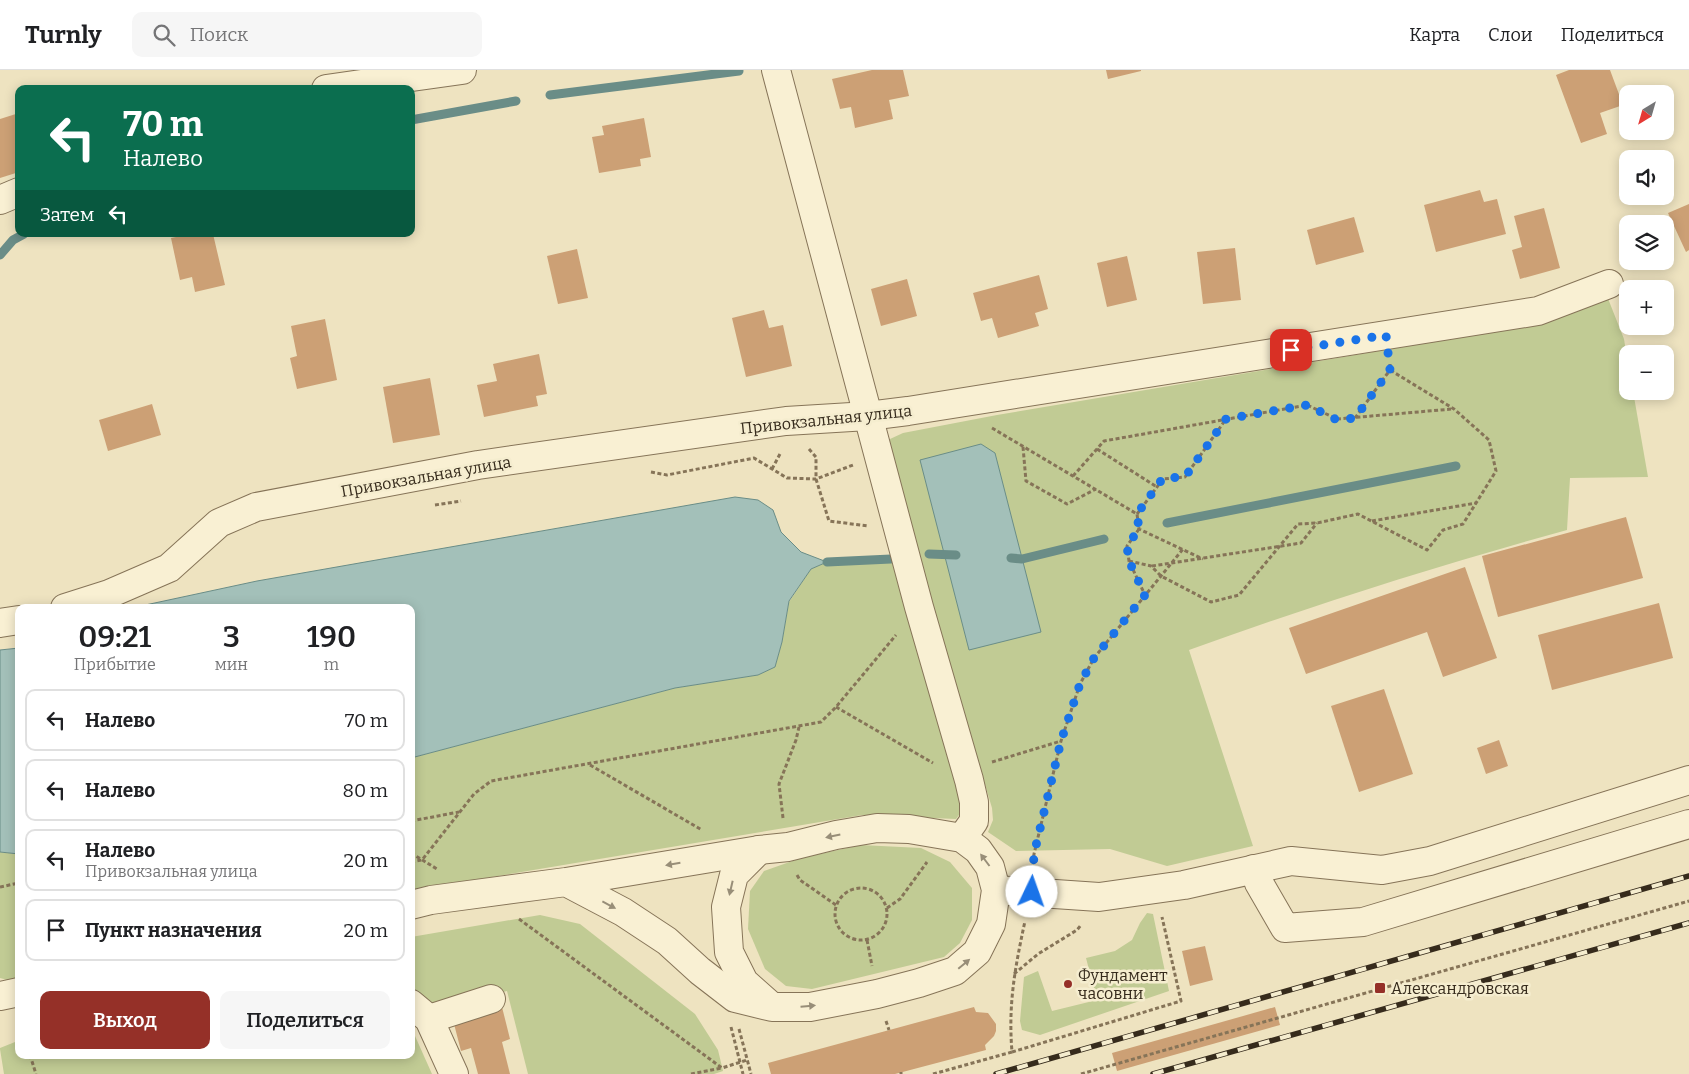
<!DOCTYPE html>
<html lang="ru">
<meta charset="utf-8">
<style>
body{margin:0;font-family:Bitter,serif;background:#f6f6f6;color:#202124;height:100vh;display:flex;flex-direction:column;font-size:19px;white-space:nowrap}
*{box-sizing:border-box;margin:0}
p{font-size:16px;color:#757577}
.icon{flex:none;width:28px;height:28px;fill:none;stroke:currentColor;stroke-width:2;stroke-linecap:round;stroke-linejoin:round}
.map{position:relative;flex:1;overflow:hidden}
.drawer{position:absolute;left:15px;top:534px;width:400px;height:455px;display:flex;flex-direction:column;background:#fff;border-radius:10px;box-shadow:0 2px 12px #0003}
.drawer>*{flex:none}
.guide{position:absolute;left:15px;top:15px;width:400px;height:152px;border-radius:10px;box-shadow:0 2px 12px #0003;background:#0b6e4f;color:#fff;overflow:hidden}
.needle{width:32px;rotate:217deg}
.controls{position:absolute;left:1619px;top:15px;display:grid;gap:10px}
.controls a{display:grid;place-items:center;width:55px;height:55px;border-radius:10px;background:#fff;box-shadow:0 2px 12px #0003;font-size:25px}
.pin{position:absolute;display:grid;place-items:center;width:42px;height:42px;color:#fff;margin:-21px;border-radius:10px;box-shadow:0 2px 8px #0006}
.me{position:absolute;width:55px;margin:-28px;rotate:3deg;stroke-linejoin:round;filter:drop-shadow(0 0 4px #0008)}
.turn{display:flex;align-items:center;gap:18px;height:105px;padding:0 25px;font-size:22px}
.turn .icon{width:65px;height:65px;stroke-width:2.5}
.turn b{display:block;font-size:35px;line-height:42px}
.then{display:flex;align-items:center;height:48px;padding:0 25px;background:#0003;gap:10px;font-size:19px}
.eta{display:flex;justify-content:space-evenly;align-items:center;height:85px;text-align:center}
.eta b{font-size:30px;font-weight:600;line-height:35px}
.action{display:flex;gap:10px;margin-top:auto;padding:10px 25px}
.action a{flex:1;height:58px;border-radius:10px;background:#953028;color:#fff;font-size:20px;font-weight:600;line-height:58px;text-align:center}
.action a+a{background:#f6f6f6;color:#202124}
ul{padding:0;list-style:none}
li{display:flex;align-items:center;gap:15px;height:62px;margin:0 10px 8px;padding:0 15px;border:2px solid #e0e0e0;border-radius:10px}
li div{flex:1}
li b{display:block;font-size:19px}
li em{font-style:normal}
header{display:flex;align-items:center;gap:30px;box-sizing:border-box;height:70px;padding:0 25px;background:#fff;border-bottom:1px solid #e0e0e0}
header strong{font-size:24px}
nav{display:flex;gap:28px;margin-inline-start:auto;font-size:18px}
.search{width:350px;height:45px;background:#f6f6f6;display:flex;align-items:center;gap:12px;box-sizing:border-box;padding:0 18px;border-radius:10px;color:#757577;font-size:19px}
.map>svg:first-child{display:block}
.green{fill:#c1cb94}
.water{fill:#a3c0b9;stroke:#6a8d87}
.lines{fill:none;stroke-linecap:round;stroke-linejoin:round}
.stream{stroke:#6a8d87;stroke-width:9}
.building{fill:#cca075}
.minor-casing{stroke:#867458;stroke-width:30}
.path{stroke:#867458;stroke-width:3;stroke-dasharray:4 2.5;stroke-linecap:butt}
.minor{stroke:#f9f0d3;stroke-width:28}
.rail-casing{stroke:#362b1c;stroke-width:5.5}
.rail{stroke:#f5edcf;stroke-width:4;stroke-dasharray:11;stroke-linecap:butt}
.path-bridge{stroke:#867458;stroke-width:3;stroke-dasharray:4 2.5;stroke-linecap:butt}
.oneway{fill:#988e78}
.route{stroke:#1a73e8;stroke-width:9;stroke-dasharray:0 16.2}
.poi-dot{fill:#953028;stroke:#f5edcf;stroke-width:2}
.labels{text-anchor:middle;stroke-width:5;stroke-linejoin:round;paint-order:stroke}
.street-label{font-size:16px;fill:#362b1c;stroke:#f5edcf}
.poi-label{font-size:16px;fill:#362b1c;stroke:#f5edcf;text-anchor:start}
</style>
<header>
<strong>Turnly</strong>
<div class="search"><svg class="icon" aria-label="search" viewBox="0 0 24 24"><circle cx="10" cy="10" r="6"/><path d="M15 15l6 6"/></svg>Поиск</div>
<nav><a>Карта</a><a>Слои</a><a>Поделиться</a></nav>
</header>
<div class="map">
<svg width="1689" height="1004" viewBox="0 0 1689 1004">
<rect width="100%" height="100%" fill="#eee3c0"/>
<g class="green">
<path d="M1607,226L1624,269L1627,288L1628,321H1633L1648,407L1570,408L1567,460C1439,495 1313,535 1189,580L1253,776L1167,796L1110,779L1016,781L988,762L993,750L992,738L887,386L890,369L903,363L997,345L1533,255Z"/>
<path d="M891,489L961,722L962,741L956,749L862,745L450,814L411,823V688L675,618L758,605L775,597L782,572L789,532L811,499L827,492Z"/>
<path d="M861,775L921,778L950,792L972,818V850L960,873L944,887L812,919L786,916L765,899L748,859L750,821L764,801L801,788Z"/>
<path d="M0,782L19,784V913L0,908Z"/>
<path d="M1147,843L1153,844L1169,921L1040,965L1022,960L1020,951L1024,907L1038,901L1052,941L1097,930L1086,888L1115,881L1132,870L1140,853Z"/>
<path d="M540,845L580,854L695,944L718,980L723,1001L714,1004H528L507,921L444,937L424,933L411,920V867Z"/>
<path d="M411,957L432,1004H4L0,979V978L15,972L19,974V985H411Z"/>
</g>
<g class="water">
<path d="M981,374L995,383L1041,562L969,580L920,390Z"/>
<path d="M735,427L758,430L773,440L781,462L801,482L827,492L811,499L789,531L782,572L775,597L758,605L675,618L411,688V538L136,537L257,511Z"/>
<path d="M19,578V784L0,782V580Z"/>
</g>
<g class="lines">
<g class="stream">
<path d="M550,25L739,1"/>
<path d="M411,50L516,31"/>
<path d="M0,185L13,170L24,164"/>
<path d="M1167,453L1456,396"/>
<path d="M929,484L956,485"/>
<path d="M1011,488L1022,489L1104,469"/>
<path d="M827,492L891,489"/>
</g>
</g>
<g class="building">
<path d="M872,0H903L909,26L889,30L893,49L855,58L851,37L840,39L832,9Z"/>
<path d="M1106,0H1141V1L1108,9Z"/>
<path d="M1569,0H1610L1623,35L1600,43L1607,64L1581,73L1556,5Z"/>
<path d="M19,43V102L0,108V49Z"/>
<path d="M644,48L651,87L640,89L641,96L599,103L592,67L604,65L602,56Z"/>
<path d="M1480,120L1484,132L1497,129L1506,164L1436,182L1424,135Z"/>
<path d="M1689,134V180L1686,182L1668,143Z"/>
<path d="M1544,138L1560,198L1520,209L1512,180L1522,177L1514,146Z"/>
<path d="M1354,147L1364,182L1316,195L1307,160Z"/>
<path d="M191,164H213L225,215L195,222L192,207L180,210L171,168Z"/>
<path d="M1235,178L1241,230L1203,234L1197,182Z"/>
<path d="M577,179L588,228L558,234L547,186Z"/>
<path d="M1127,186L1137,230L1107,237L1097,193Z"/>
<path d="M1039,205L1048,239L1035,243L1039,256L998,268L992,248L981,251L973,223Z"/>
<path d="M907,209L917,246L881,256L871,219Z"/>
<path d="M764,240L769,258L783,255L792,296L746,307L732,248Z"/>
<path d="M325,249L337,310L297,319L290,288L297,286L291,256Z"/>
<path d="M539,284L547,324L536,326L538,336L484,347L477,315L497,311L493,294Z"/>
<path d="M430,308L440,365L393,373L383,317Z"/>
<path d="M152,334L161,365L108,381L99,350Z"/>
<path d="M1626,447L1643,508L1498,547L1482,486Z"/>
<path d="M1465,497L1497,588L1443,607L1427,562L1306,604L1289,558Z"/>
<path d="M1659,533L1673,588L1552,620L1538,565Z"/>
<path d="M1384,619L1413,704L1359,722L1331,636Z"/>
<path d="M1499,670L1508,696L1486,704L1477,678Z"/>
<path d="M1205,876L1213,910L1190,916L1182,881Z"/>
<path d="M502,937L510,969L502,972L510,1004H478L471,978L461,981L453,950Z"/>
<path d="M974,937L976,942L988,943L996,954V961L994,966L985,975L986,980L895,1004H771L768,993Z"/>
<path d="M1275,937L1280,955L1117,1001L1112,983Z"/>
</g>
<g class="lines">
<g class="minor-casing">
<g id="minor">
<path d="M776,0L919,537L969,710L974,732V751L962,768"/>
<path d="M326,19L462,0"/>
<path d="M0,130L19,122"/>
<path d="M65,538L109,524L169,498L219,453L256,437L478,395L786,351L868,346L908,341L1538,241L1609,214"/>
<path d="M0,553L19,550"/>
<path d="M759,780L734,805L726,837L729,882L744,912L771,936"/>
<path d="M1254,799L1259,813L1285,858L1363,852L1689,754"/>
<path d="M996,820L1099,827L1184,815L1291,791L1382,800L1430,791L1689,710"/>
<path d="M411,835L431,830L566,812L759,780L788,777L836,765L877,758L909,759L962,768L978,780L990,797L996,820L991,854L977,882L955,901L919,913L877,924L810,937H772L735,928L700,901L667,871L623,842L566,812"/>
<path d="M0,926L19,922"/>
<path d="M411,934L429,949L454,1004"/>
<path d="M429,949L491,929"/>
</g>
</g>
<g class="path">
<path d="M1355,348L1390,300"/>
<path d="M992,358L1137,444L1139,459L1203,489"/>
<path d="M1023,377L1026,411L1067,434L1096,419"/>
<path d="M809,379L816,387V409L829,451L868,456"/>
<path d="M1097,379L1157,417"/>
<path d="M772,399L781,382"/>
<path d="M651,402L667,405L754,388L787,408L816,409L853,395"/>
<path d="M1073,406L1104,371L1307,335L1337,349L1452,339"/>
<path d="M435,435L461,431"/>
<path d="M1137,444L1163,409L1185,407L1226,349"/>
<path d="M1372,451L1476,433"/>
<path d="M1139,459L1127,476L1129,491L1145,525"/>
<path d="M1129,491L1151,496L1161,506L1211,532L1239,525L1298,454L1317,453L1358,444L1427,480L1443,460L1463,454L1496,401L1489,370L1454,339L1390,300V293"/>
<path d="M1152,496L1301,473L1317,453"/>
<path d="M836,637L933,693"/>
<path d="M992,692L1061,671"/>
<path d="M590,695L702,760"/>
<path d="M783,748L779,714L796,670L799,657"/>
<path d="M411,751L459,742"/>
<path d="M411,783L437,799"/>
<path d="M411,792L422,790L474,724L491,711L821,652L836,637L896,565"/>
<path d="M1033,793L1034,784L1061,671L1080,614L1094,588L1183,479"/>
<path d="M797,805L800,810L836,835"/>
<path d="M0,817L19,813"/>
<circle cx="861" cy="844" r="26"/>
<path d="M887,838L900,829L927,792"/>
<path d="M519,849L722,998L747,990"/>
<path d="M867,870L872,896"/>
<path d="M1014,904L1038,884L1077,860L1081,855"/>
<path d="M886,951L889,960"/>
<path d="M739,959L751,1004"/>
<path d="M1012,982L1181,931L1162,847"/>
<path d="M30,985L36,1004"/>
<path d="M901,1002V1004"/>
<path d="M691,1004L722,998"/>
<path d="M933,1004L1012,982C1008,934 1015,898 1025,851"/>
<path d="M1081,1004L1689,831"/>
</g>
<use href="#minor" class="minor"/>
<g class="rail-casing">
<g id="rail">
<path d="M996,1004L1689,806"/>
<path d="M1153,1004L1689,853"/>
</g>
</g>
<use href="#rail" class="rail"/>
<path class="path-bridge" d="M731,957L743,1004"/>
</g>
<defs><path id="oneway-solid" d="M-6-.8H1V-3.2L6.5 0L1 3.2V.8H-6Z" transform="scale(1.25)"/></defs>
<g class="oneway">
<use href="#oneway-solid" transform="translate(833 766) rotate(168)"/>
<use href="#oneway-solid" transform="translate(985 790) rotate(-127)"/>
<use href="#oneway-solid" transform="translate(673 794) rotate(170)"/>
<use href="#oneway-solid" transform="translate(731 818) rotate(103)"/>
<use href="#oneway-solid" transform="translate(609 835) rotate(28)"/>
<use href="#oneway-solid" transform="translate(964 894) rotate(-40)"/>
<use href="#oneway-solid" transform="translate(808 936) rotate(-5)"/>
</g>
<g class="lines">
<path class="route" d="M1032,822L1034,784L1061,671L1080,614L1094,588L1145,525L1129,491L1127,476L1139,459L1137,444L1163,408L1185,407L1226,349L1307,335L1337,350L1355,348L1390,300L1386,265L1291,280"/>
</g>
<g class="poi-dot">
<circle cx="1068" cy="914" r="5"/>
<rect x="1374" y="912" width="12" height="12" rx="2.5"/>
</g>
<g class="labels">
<g class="street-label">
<text transform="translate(826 349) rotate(-6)" y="6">Привокзальная улица</text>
<text transform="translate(426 406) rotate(-10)" y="6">Привокзальная улица</text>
</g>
<g class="poi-label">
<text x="1078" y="911">Фундамент<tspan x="1078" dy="18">часовни</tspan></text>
<text x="1391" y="924">Александровская</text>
</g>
</g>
</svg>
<div class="controls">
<a><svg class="needle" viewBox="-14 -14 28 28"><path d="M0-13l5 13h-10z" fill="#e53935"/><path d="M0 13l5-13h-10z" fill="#757577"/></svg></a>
<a><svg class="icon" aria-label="sound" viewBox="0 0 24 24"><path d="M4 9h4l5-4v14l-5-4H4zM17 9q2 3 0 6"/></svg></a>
<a><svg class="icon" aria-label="layers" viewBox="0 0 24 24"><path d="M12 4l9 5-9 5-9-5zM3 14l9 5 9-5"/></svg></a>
<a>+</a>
<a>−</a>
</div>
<div class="pin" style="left:1291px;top:280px;background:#d93025"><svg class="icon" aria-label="arrive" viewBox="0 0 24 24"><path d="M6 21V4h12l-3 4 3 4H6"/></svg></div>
<svg class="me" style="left:1032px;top:822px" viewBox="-20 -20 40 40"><circle r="19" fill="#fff"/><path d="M0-13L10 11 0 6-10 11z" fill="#1a73e8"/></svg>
<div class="guide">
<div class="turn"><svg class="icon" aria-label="left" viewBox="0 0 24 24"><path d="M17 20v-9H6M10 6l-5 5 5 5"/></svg><div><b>70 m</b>Налево</div></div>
<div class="then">Затем<svg class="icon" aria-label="left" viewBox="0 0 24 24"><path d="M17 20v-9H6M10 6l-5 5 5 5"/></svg></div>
</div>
<section class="drawer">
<div class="eta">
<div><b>09:21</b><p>Прибытие</p></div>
<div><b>3</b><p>мин</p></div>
<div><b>190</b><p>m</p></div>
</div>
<ul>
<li><svg class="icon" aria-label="left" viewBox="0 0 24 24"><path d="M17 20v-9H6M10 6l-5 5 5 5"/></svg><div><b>Налево</b></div><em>70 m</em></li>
<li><svg class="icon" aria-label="left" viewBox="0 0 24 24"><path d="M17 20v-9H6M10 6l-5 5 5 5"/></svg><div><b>Налево</b></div><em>80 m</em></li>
<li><svg class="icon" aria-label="left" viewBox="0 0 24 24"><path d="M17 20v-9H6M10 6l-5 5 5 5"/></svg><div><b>Налево</b><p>Привокзальная улица</p></div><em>20 m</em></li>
<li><svg class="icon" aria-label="arrive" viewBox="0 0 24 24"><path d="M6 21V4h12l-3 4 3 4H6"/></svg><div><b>Пункт назначения</b></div><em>20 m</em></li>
</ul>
<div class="action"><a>Выход</a><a>Поделиться</a></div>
</section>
</div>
